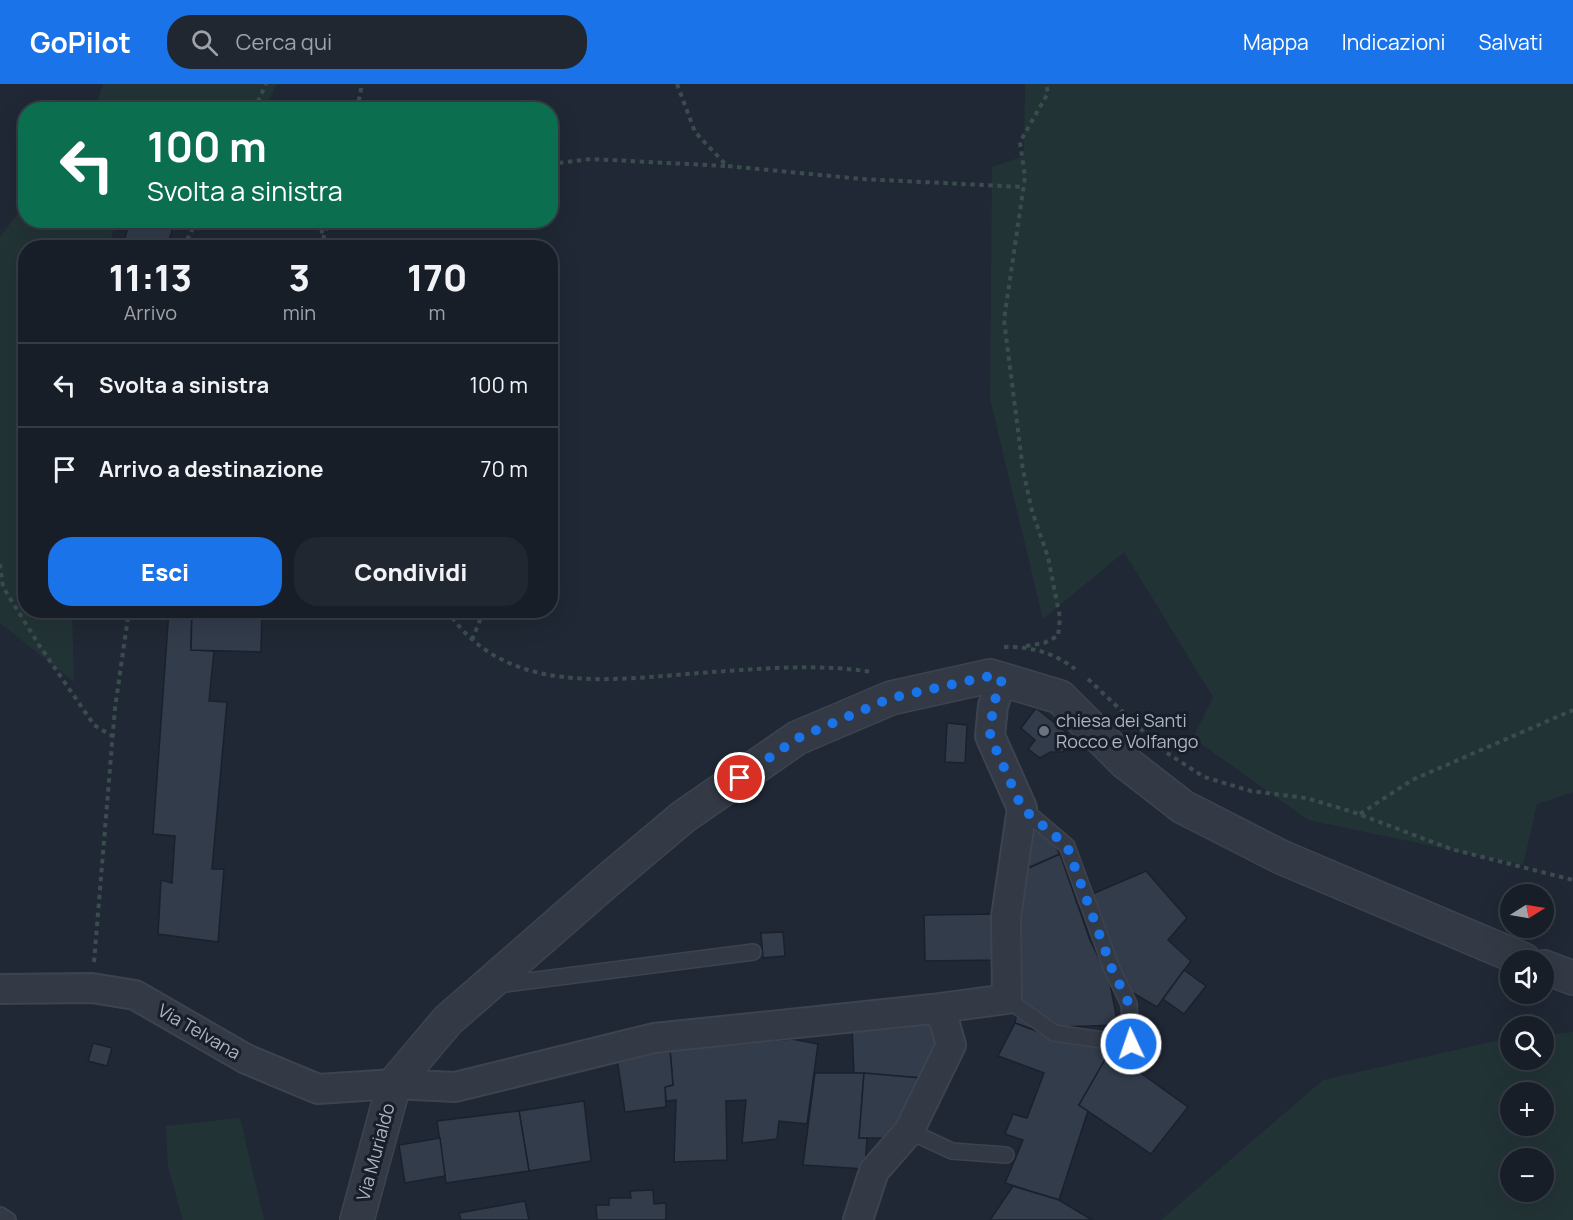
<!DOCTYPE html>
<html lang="it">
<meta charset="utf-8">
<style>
body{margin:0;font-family:Manrope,sans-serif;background:#212730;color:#f1f3f6;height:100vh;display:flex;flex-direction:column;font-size:22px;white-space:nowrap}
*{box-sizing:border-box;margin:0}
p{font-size:20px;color:#9fa2a8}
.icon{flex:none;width:33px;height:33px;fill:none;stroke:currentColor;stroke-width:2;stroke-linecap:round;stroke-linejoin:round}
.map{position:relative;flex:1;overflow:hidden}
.details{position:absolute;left:18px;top:156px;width:540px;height:378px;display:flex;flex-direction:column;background:#181e28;border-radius:24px;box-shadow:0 6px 24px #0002,0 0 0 2px #363c45}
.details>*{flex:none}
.banner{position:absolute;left:18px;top:18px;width:540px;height:126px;border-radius:24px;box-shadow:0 6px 24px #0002,0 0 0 2px #363c45;background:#0b6e4f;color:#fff;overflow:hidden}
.needle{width:39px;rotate:79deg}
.fabs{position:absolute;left:1500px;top:800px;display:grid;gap:12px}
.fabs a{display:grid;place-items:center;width:54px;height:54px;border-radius:50%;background:#181e28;box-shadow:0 6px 24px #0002,0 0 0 2px #363c45;font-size:30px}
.pin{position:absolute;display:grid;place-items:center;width:51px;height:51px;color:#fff;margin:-26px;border:3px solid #fff;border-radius:50%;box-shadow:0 2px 6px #0007}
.me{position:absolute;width:66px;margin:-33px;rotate:357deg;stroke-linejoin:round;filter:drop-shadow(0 0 4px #0008)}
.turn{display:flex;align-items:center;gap:21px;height:126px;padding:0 30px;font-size:27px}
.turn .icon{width:78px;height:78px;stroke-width:2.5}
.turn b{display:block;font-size:42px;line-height:51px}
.eta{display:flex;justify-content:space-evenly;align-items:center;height:102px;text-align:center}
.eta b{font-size:36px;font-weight:800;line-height:42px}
.cta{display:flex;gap:12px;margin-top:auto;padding:12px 30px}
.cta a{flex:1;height:69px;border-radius:24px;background:#1a73e8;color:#fff;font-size:24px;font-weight:800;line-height:69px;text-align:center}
.cta a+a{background:#212730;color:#f1f3f6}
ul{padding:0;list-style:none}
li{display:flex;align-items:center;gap:18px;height:84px;padding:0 30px;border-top:2px solid #363c45}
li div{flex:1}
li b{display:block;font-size:22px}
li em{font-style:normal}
header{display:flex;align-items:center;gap:36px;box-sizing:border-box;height:84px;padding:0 30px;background:#1a73e8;color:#fff}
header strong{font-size:28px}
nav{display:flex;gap:33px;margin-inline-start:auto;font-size:21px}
.search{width:420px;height:54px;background:#212730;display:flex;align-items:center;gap:15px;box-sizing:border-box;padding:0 21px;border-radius:24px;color:#9fa2a8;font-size:22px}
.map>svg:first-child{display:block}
.green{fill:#223336;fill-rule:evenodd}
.building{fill:#323c4b;stroke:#1b212c;stroke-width:1.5}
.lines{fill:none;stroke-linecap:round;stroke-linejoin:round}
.service-casing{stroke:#3d434f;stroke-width:18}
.minor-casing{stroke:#3d434f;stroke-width:32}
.tertiary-casing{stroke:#3d434f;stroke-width:36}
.path{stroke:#3b4c4e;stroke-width:4;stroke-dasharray:4.5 4.5;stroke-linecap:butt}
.service{stroke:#333a45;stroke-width:15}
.minor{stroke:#333a45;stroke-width:28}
.tertiary{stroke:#333a45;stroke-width:33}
.route{stroke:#1a73e8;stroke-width:10;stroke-dasharray:0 18}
.worship-dot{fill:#6b7280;stroke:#191f2a;stroke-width:2}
.labels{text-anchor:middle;stroke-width:6;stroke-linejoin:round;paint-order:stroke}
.poi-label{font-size:18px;fill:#adb5c2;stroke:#191f2a;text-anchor:start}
.street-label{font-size:18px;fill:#adb5c2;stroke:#191f2a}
</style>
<header>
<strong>GoPilot</strong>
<div class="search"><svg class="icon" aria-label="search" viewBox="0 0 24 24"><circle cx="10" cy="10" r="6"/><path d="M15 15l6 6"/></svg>Cerca qui</div>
<nav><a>Mappa</a><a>Indicazioni</a><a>Salvati</a></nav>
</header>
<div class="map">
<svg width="1573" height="1136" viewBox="0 0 1573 1136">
<rect width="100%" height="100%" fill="#202835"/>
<g class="green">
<path d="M103,0H277L265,25H95Z"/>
<path d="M1025,0H1573V708L1537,720L1523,781L1308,736L1193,654L1213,613L1124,468L1043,535L990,315L992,83L1024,72Z"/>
<path d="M25,120L26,136L116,137L109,163L26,164V526L72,527L74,598L0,539V153Z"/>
<path d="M1573,948V1136H1161L1323,996L1504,955L1510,954V975H1544V951ZM1510,1008H1544V1041H1510ZM1510,1074H1544V1107H1510Z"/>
<path d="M240,1034L264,1136H183L168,1083L166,1042Z"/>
</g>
<g class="building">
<path d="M130,136H175L167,164H122Z"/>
<path d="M169,526H192L191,566L214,567L209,617L227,618L212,785H224L218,858L158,850L161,796L172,799L175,752L153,750Z"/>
<path d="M192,526H262L261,568L191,566Z"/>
<path d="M1036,624L1067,649L1069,659L1063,668H1051L1040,674L1028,665L1035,656L1021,644Z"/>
<path d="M947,639L967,641L965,679L945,678Z"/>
<path d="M1043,742L1060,770L1030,783L1016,756Z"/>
<path d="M1060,770L1090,856L1109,894L1118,941L1060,943L1058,955L1015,939L1022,899L1007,818L1015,790Z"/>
<path d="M1146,787L1187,834L1168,856L1191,877L1157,923L1121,902L1076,817Z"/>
<path d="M1000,830L1001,876L925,877L924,831Z"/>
<path d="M783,848L785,872L763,874L761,849Z"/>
<path d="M1184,886L1206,902L1184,930L1163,915Z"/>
<path d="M933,937L939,961L921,994L854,989L852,945Z"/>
<path d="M1015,939L1058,955L1060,946L1110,967L1079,1021L1088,1027L1059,1116L1005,1099L1023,1056L1005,1050L1013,1030L1027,1034L1044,989L998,972Z"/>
<path d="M792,955L818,960L807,1040L779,1037L777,1055L742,1059L746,1016L726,1017L727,1076L674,1078L676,1016L666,1017L665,1003L673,1001L670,966Z"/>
<path d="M93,959L112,964L107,982L88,977Z"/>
<path d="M670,966L673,1001L665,1003L666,1023L625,1028L617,974Z"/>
<path d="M1110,967L1188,1023L1151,1070L1079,1021Z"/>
<path d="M815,989H864L859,1054H867L865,1085L803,1081Z"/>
<path d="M864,989L921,994L894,1054H859Z"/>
<path d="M584,1017L591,1077L529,1087L519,1027Z"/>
<path d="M519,1027L529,1087L446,1099L437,1037Z"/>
<path d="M440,1054L445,1092L405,1099L399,1061Z"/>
<path d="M1013,1102L1059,1116L1092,1136H990Z"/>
<path d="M653,1106L654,1120L666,1119V1136H597L596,1121H609V1114H631L630,1107Z"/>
<path d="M525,1117L529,1136H461L459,1129Z"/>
</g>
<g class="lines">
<g class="service-casing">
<g id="service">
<path d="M497,901L753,868"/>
<path d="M1007,915L1054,949L1131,960L1129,920L1112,885L1067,762L1022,724"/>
<path d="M909,1047L952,1067L1006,1071"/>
<path d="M0,1131L8,1136"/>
</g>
</g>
<g class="minor-casing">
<g id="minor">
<path d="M0,905L92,904L135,911L246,975L318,1005L394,1000L455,1003L654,954L932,925L943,933L951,961L909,1047L874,1087L858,1136"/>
<path d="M932,925L1007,915L1006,833L1022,724L990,652L993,622L1002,595"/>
</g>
</g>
<g class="tertiary-casing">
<g id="tertiary">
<path d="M1544,883L1573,894"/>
<path d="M357,1136L394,1000L448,936L607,797L683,733L797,654L891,614L990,592L1060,613L1125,678L1183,723L1281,773L1524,876"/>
</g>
</g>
<g class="path">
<path d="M677,0L695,48L727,82L862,95L1023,103"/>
<path d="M254,26L266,0"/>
<path d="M313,26V23"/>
<path d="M357,26L362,0"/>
<path d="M550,80L591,75L726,82"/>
<path d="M321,136L322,151"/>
<path d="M183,164L197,136"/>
<path d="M321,164L328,136"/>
<path d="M0,480L3,503L39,561L94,641L112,652"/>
<path d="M447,526C504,613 610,596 699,589C757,585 814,579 872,588"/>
<path d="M472,556L484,526"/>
<path d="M1026,562L1044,559L1058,552L1060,534L1048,473L1032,427L1023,386L1004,236L1025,93L1020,58L1048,9L1046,0"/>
<path d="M1004,563C1030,562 1055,569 1075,585"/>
<path d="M1088,595L1164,667L1204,693L1251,707L1306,714L1353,728L1451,765L1573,796"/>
<path d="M1360,730L1412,696L1573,626"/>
<path d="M94,878L115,624L129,526"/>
</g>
<use href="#service" class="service"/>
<use href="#minor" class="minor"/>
<use href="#tertiary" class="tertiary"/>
</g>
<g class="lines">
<path class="route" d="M740,694L798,654L891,614L990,592L1002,595L993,622L990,652L1022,724L1067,762L1112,885L1129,920L1131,960"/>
</g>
<circle class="worship-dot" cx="1044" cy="647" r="6"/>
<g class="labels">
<g class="poi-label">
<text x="1056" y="643">chiesa dei Santi<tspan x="1056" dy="21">Rocco e Volfango</tspan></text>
</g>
<g class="street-label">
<text transform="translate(199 948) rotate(30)" y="6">Via Telvana</text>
<text transform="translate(376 1068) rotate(-75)" y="6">Via Murialdo</text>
</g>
</g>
</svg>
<div class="fabs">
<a><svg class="needle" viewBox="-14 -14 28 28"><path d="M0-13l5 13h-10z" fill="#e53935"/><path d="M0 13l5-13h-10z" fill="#9fa2a8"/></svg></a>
<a><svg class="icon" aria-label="sound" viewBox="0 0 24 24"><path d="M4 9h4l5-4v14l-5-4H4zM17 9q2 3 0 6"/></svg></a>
<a><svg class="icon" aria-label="search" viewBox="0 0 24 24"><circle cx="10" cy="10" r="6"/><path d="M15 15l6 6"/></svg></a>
<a>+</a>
<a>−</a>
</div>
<div class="pin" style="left:740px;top:694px;background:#d93025"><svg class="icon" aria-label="arrive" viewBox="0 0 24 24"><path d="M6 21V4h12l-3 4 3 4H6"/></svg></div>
<svg class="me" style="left:1131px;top:960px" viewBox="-20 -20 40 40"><circle r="17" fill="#1a73e8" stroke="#fff" stroke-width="3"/><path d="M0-11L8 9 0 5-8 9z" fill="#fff"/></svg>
<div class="banner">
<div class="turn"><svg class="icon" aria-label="left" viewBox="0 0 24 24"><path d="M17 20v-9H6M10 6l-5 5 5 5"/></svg><div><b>100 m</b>Svolta a sinistra</div></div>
</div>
<section class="details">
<div class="eta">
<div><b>11:13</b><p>Arrivo</p></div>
<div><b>3</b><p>min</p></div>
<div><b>170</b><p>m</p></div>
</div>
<ul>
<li><svg class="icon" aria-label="left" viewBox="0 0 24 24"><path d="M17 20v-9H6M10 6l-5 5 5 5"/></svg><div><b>Svolta a sinistra</b></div><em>100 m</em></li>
<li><svg class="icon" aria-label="arrive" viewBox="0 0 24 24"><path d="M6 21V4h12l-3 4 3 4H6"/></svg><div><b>Arrivo a destinazione</b></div><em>70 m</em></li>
</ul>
<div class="cta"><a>Esci</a><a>Condividi</a></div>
</section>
</div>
